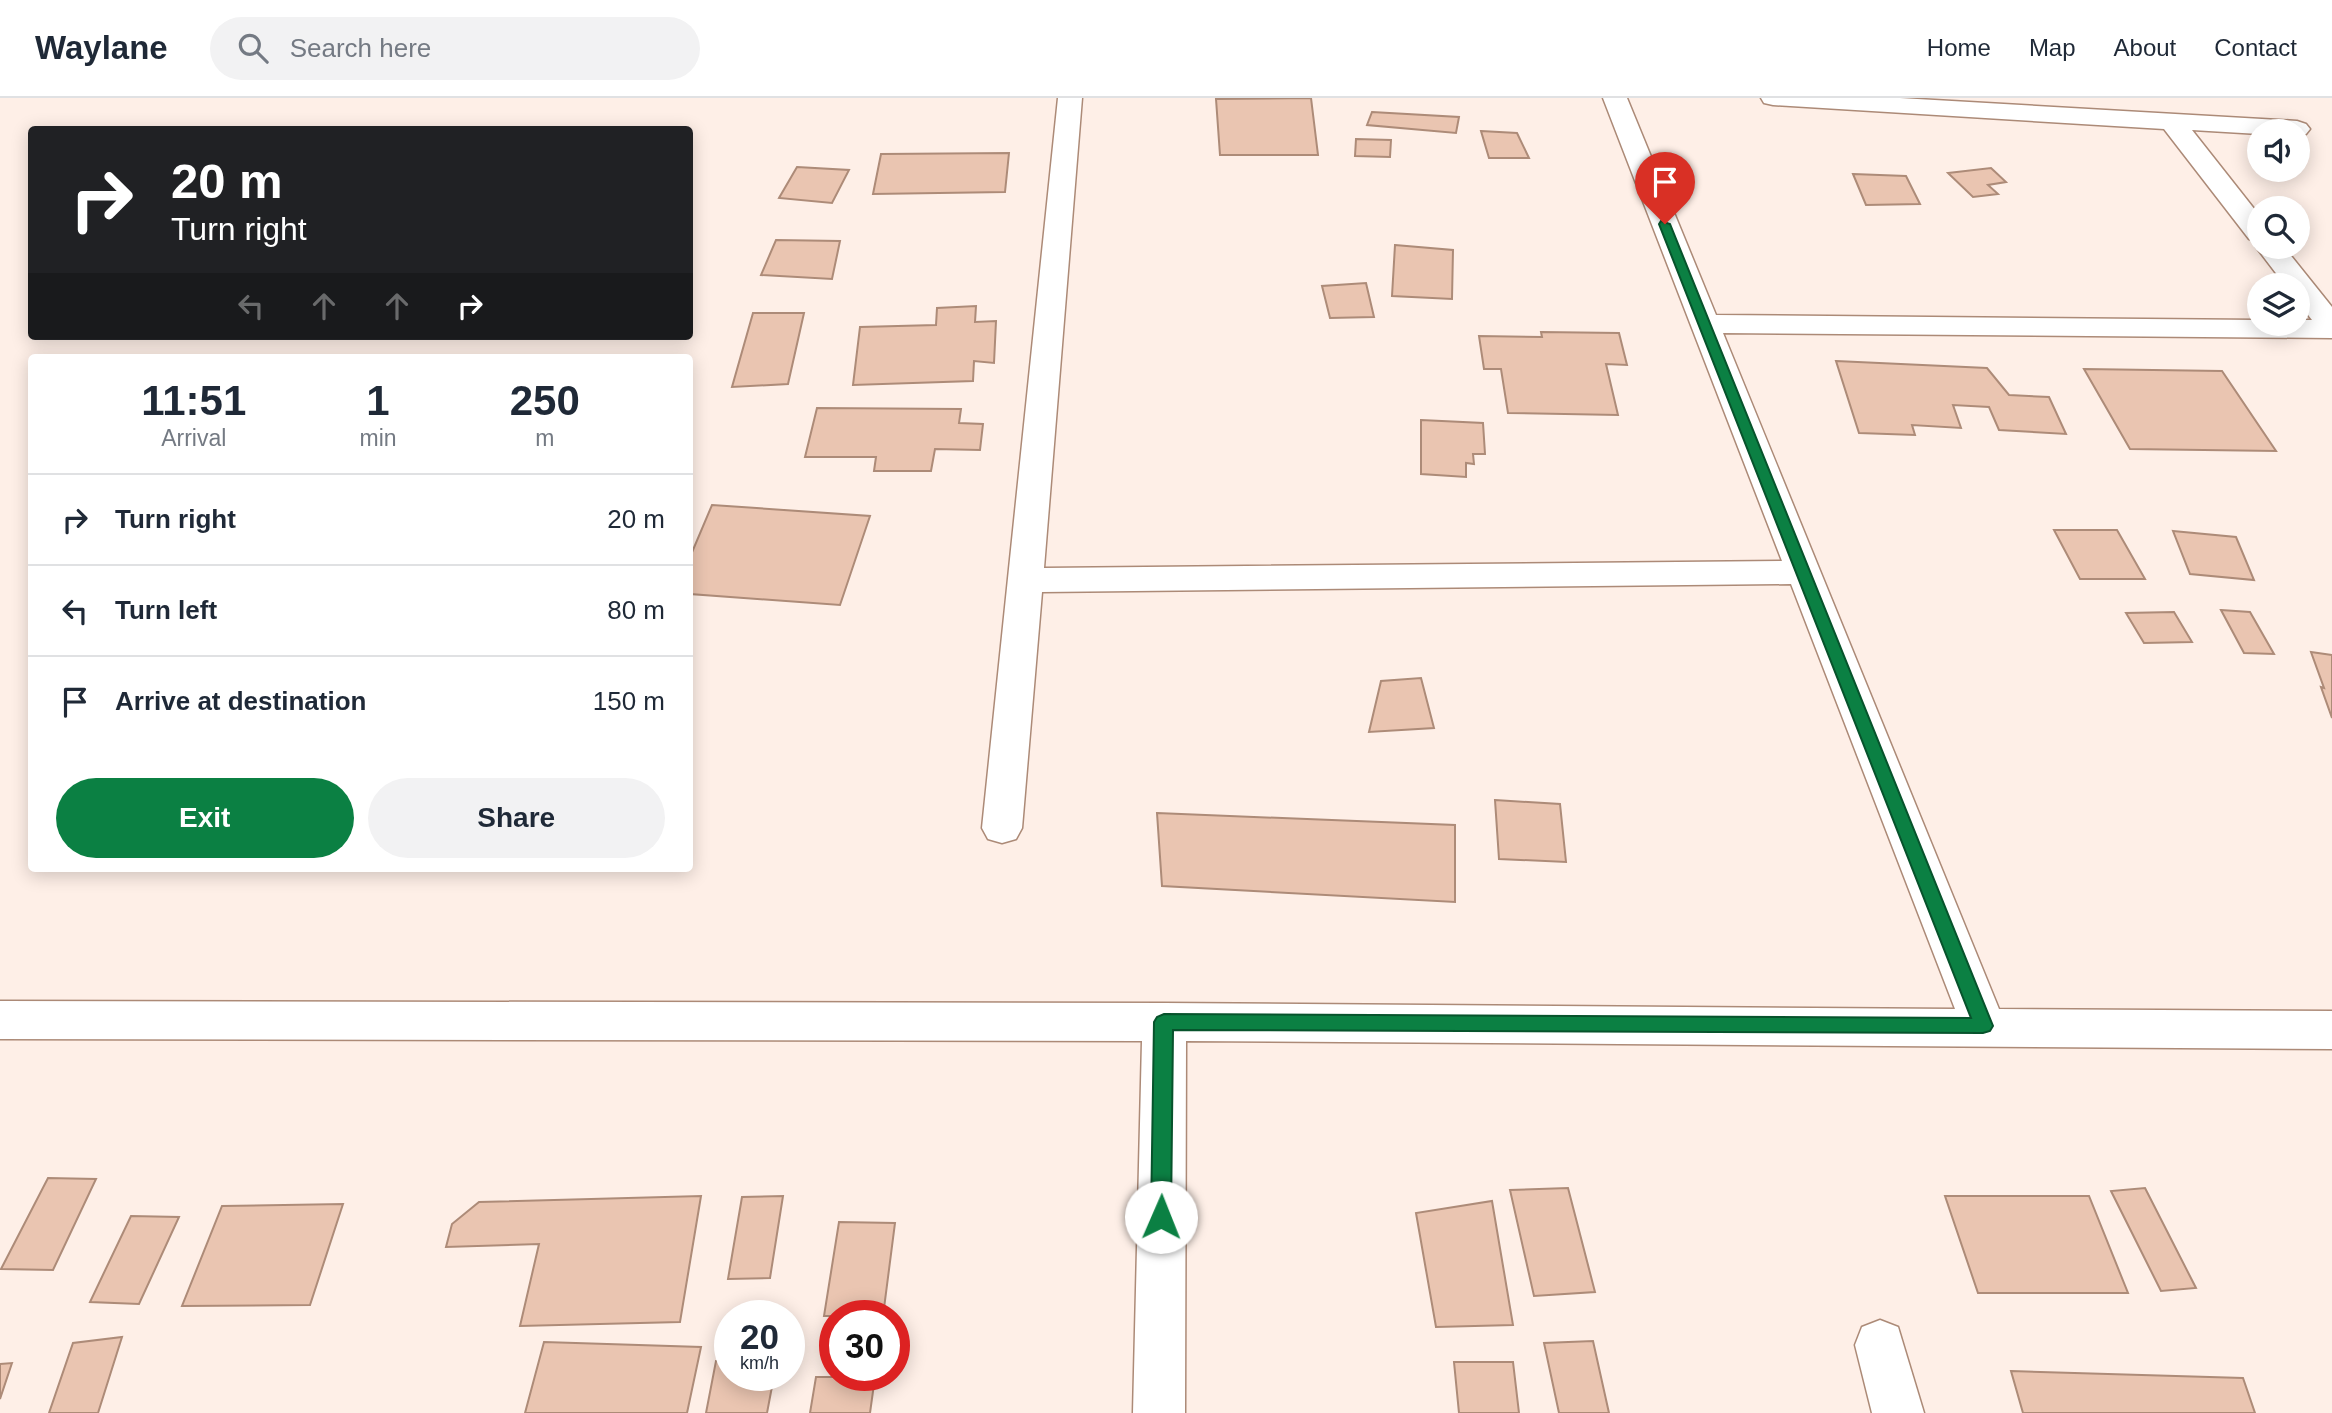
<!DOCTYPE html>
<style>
body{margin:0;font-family:Helvetica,sans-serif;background:#f2f2f3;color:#1f2937;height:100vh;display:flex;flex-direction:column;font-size:26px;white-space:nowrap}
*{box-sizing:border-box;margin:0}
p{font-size:23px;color:#747a83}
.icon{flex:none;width:38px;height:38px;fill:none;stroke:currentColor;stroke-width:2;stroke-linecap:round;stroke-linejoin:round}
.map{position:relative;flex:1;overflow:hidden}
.drawer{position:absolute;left:28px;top:256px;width:665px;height:518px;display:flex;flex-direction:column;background:#fff;border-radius:7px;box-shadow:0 4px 18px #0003}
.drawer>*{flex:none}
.hud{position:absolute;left:28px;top:28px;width:665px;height:214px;border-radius:7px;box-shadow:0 4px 18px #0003;background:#202124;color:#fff;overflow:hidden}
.fabs{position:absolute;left:2247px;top:21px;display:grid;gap:14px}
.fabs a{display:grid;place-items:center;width:63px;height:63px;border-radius:50%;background:#fff;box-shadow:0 4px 18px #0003;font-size:35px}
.speed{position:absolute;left:714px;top:1202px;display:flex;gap:14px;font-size:35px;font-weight:700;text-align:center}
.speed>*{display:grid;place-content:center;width:91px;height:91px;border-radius:50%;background:#fff;box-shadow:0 4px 18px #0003;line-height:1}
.speed small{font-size:18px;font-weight:400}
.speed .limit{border:10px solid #d22;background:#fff;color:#111}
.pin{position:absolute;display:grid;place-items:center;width:60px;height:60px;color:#fff;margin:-72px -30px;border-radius:50% 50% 50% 0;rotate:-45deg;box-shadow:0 0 7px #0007}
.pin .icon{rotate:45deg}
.me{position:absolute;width:77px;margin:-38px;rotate:1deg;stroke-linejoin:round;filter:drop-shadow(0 0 5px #0008)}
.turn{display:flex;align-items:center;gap:24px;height:147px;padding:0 28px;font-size:32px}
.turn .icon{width:91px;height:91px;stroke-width:2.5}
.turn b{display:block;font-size:49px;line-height:60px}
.lanes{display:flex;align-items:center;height:66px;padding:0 28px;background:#0003;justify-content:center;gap:35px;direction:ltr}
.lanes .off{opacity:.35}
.eta{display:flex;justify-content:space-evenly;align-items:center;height:119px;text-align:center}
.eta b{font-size:42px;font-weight:800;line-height:49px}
.cta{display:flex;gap:14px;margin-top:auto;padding:14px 28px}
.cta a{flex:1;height:80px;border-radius:42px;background:#0b8043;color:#fff;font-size:28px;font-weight:800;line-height:80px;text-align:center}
.cta a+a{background:#f2f2f3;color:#1f2937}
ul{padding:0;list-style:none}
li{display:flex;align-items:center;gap:21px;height:91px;padding:0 28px;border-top:2px solid #e0e1e3}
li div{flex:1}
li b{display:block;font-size:26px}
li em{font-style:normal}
header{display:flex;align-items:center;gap:42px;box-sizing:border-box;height:98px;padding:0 35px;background:#fff;border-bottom:2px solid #e0e1e3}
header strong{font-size:33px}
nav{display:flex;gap:38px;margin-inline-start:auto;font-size:24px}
.search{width:490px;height:63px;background:#f2f2f3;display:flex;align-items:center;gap:18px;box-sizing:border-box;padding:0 24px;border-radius:38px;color:#747a83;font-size:26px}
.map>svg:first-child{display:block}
.building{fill:#eac5b1;stroke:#ad8b78;stroke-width:2}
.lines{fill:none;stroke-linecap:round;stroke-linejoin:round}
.minor-casing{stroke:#ac8a77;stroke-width:3}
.minor{fill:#fff;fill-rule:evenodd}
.route{fill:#0b8043;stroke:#07532c;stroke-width:2}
</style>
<header>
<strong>Waylane</strong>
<div class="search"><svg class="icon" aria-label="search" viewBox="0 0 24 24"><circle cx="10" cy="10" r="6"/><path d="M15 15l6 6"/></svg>Search here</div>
<nav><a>Home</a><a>Map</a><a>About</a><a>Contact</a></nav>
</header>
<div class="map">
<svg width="2332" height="1315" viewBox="0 0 2332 1315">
<rect width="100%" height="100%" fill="#feefe7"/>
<g class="building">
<path d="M1311,0L1318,57H1220L1216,1Z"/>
<path d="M1372,14L1459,19L1456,35L1367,27Z"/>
<path d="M1481,33L1517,35L1529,60H1489Z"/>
<path d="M1356,41L1391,42L1390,59L1355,58Z"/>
<path d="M1009,55L1005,94L873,96L881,56Z"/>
<path d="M797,69L849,72L832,105L779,100Z"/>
<path d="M1991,70L2006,84L1988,87L1998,96L1973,99L1948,75Z"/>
<path d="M1853,76L1906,78L1920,106L1866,107Z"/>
<path d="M776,142L840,143L832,181L761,177Z"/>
<path d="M1395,147L1453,152L1452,201L1392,198Z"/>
<path d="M1366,185L1374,219L1330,220L1322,188Z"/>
<path d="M976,208L975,224L996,223L994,265L974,263L973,283L853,287L860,229L936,227L937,210Z"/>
<path d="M753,215H804L788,286L732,289Z"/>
<path d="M1541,234L1619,235L1627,267L1606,266L1618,317L1508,315L1501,271H1484L1479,238L1542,239Z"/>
<path d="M1836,263L1987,270L2009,297L2049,299L2066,336L1999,332L1989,309L1953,307L1961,330L1912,327L1915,337L1859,335Z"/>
<path d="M2084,271L2222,273L2276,353L2130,351Z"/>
<path d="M817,310L961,311L959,325L983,326L980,352L935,351L931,373H874L876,359H805Z"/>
<path d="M1421,322L1483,325L1485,356H1473L1474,366L1466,365V379L1421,376Z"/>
<path d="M712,407L870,418L840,507L690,496V459Z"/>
<path d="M2054,432H2117L2145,481H2080Z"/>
<path d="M2173,433L2236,439L2254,482L2190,476Z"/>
<path d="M2221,512L2250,514L2274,556L2244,555Z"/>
<path d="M2174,514L2192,544L2144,545L2126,515Z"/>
<path d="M2311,554L2332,557V620L2321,589L2324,590Z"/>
<path d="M1421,580L1434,630L1369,634L1381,583Z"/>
<path d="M1495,702L1560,706L1566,764L1499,761Z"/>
<path d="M1157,715L1455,727V804L1162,788Z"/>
<path d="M48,1080L96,1081L53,1172L1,1171Z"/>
<path d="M1568,1090L1595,1194L1534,1198L1510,1092Z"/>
<path d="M2145,1090L2196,1190L2161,1193L2111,1093Z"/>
<path d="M701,1098L680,1224L520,1228L539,1146L446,1149L452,1126L479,1104Z"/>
<path d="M783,1098L770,1180L728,1181L742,1099Z"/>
<path d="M1945,1098H2089L2128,1195H1978Z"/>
<path d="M1492,1103L1513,1227L1436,1229L1416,1115Z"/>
<path d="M343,1106L310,1207L182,1208L222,1108Z"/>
<path d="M131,1118L179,1119L139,1206L90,1204Z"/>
<path d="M839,1124L895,1125L883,1218H824Z"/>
<path d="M122,1239L98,1315H49L73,1245Z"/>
<path d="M1593,1243L1609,1315H1559L1544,1245Z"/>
<path d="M544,1244L701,1249L687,1315H525Z"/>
<path d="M716,1263H730V1278H774L767,1315H706Z"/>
<path d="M1454,1264H1513L1519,1315H1459Z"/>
<path d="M12,1265L0,1301V1266Z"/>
<path d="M2011,1273L2243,1280L2255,1315H2023Z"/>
<path d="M816,1279H875L870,1315H810Z"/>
</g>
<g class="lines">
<g class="minor-casing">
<g id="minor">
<path d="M1058,0H1082L1044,470L1782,463L1603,0H1627L1716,217L2259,222V226H2298V222H2312L2298,204V187H2285L2256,149L2259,144V149H2284L2332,209V240L1723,235L1999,911L2332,913V951L1186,943L1185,1315H1133L1142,943L0,941V903L1164,905L1955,911L1791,486L1042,494L1022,730L1016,741L1002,745L988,741L982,730Z"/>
<path d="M1761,0H1900L2297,23L2306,26L2310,31L2306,36L2298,38V33H2259V36L2192,32L2259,117V143L2249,141L2164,31L1773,7L1764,5Z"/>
<path d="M1880,1222L1898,1229L1924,1315H1872L1855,1247L1862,1229Z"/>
</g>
</g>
<use href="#minor" class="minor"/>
</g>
<path class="route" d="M1661,123L1670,126L1993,928L1990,933L1983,935L1173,932L1171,1119L1168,1126L1161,1129L1154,1126L1151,1119L1154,924L1157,919L1164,916L1971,920L1659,126Z"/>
</svg>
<div class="fabs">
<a><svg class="icon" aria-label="sound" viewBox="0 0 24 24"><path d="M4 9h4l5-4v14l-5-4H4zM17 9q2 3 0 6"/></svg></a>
<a><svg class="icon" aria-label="search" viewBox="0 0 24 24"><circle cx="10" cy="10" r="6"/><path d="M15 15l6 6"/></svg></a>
<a><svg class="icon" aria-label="layers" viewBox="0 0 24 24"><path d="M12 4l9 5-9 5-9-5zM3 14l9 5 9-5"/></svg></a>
</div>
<div class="speed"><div>20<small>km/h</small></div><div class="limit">30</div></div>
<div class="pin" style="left:1665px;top:126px;background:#d93025"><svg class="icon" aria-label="arrive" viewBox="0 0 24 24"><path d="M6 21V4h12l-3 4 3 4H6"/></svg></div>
<svg class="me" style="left:1161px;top:1119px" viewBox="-20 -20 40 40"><circle r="19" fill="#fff"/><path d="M0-13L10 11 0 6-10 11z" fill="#0b8043"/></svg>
<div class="hud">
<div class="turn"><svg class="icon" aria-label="right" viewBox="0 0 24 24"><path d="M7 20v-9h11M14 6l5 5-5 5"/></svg><div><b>20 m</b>Turn right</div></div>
<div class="lanes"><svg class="icon off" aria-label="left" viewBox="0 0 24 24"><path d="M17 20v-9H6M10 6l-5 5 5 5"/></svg><svg class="icon off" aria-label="ahead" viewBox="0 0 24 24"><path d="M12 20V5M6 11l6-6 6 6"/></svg><svg class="icon off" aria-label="ahead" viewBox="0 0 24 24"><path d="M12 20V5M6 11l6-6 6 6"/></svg><svg class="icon" aria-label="right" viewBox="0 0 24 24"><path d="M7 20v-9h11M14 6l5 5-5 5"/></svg></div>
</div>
<section class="drawer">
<div class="eta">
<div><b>11:51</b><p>Arrival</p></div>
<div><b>1</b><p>min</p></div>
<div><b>250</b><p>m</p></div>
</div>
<ul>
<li><svg class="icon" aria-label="right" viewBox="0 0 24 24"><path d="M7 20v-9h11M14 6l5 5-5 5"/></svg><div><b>Turn right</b></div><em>20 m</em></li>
<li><svg class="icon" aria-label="left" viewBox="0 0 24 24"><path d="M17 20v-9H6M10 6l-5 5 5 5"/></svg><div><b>Turn left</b></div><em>80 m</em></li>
<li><svg class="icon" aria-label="arrive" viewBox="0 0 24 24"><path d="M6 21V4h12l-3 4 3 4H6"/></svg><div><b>Arrive at destination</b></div><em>150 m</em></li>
</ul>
<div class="cta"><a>Exit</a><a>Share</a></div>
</section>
</div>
